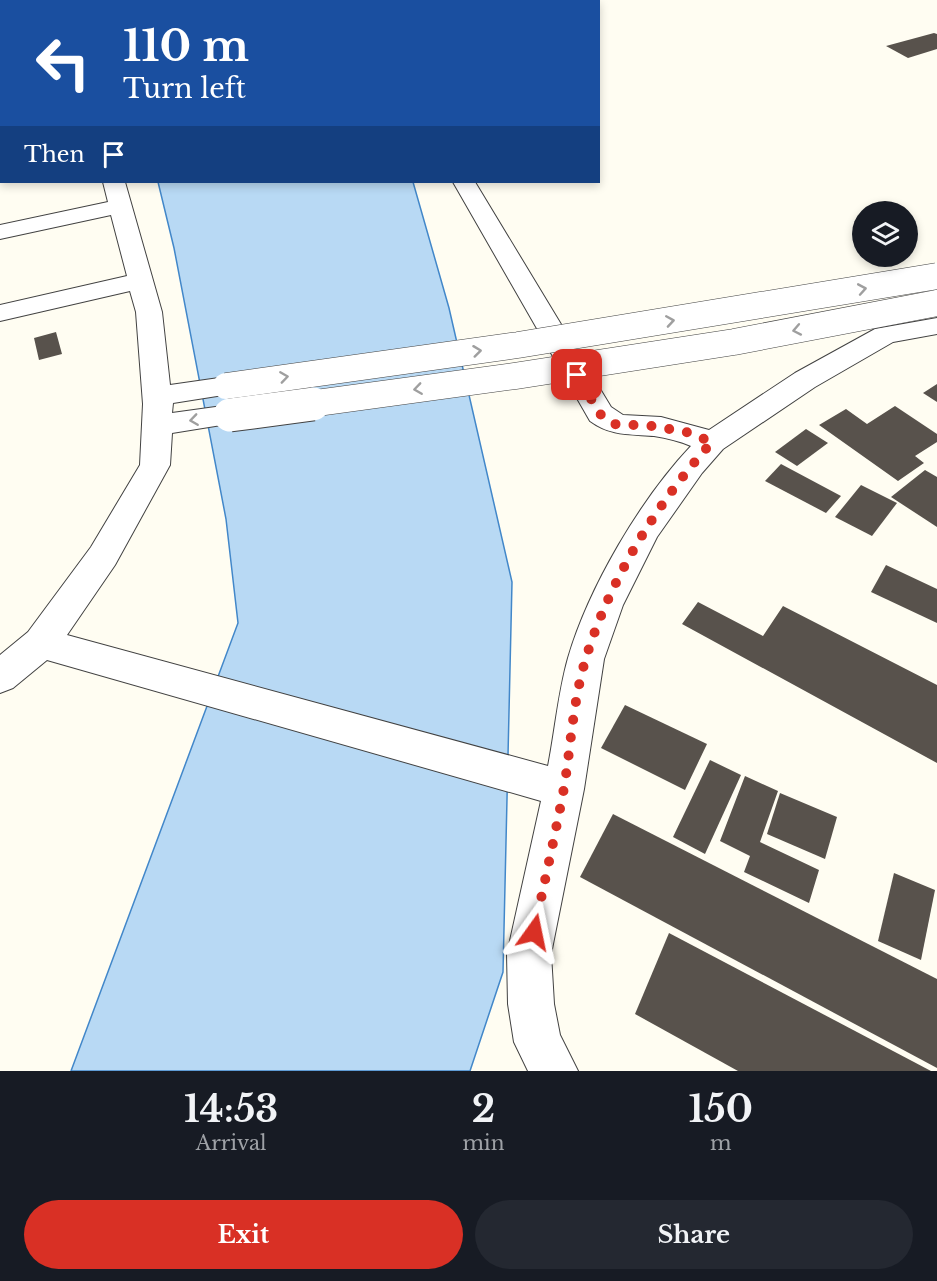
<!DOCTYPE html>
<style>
body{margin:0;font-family:"Libre Baskerville",serif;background:#242831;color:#f1f3f6;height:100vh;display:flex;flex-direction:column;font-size:22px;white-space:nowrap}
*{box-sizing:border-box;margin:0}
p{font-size:20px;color:#9ea1a6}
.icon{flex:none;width:33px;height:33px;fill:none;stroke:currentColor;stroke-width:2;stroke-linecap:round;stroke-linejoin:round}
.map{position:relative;height:1071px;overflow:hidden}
.panel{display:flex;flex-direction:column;background:#171b24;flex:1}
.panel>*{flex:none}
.top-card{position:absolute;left:0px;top:0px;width:600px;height:183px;box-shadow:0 3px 9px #0003;background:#1a4fa0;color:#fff;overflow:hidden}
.tools{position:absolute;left:852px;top:201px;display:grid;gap:12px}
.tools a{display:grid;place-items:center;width:66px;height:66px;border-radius:50%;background:#171b24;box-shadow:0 3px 9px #0003;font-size:30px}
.pin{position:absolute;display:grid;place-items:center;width:51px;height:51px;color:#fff;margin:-26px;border-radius:12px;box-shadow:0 3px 9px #0006}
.me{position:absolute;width:66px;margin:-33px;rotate:12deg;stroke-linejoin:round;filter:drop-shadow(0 0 4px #0008)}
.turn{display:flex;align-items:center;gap:21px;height:126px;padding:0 24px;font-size:27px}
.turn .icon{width:78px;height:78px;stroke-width:2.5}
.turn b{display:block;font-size:42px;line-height:51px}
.then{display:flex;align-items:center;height:57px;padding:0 24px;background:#0003;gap:12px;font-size:22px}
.eta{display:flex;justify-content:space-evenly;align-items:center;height:102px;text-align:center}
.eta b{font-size:36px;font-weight:700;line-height:42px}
.action{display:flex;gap:12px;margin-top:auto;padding:12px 24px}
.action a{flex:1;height:69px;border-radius:36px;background:#d93025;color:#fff;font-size:24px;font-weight:700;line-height:69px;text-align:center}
.action a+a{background:#242831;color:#f1f3f6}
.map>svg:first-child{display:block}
.water{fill:#b8d9f4;stroke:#4287c9;stroke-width:1.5}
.building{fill:#58524c}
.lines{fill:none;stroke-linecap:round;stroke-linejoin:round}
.minor-casing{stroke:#424242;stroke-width:2}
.minor{fill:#fff;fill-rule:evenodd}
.minor-bridge-far1-casing{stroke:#424242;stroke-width:27;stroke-linecap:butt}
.minor-bridge-casing{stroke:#424242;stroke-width:35;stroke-linecap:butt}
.minor-bridge-far1{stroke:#fff;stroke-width:26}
.minor-bridge{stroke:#fff;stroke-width:33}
.oneway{stroke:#9f9f9f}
.route{stroke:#d93025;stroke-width:10;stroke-dasharray:0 18}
</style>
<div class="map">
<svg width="937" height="1071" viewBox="0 0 937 1071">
<rect width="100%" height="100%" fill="#fffdf2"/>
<g class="water">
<path d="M117,0H353L354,1L117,2Z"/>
<path d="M158,182H413L449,308L512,582L503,972L470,1071H71L238,623L226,519L174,248Z"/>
</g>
<g class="building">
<path d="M934,33L937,34V49L908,58L886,46Z"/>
<path d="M56,332L62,354L39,360L34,338Z"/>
<path d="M937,384V402L923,393Z"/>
<path d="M895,406L937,434V442L915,456L924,463L898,481L819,425L846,409L867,424Z"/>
<path d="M806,429L828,443L797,466L775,452Z"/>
<path d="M781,464L841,496L826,513L765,481Z"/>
<path d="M925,470L937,477V527L891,497Z"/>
<path d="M861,485L897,503L872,536L835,517Z"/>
<path d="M886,565L937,589V623L871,592Z"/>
<path d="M698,602L763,636L783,606L937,685V763L682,624Z"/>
<path d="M625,705L707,744L685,790L601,748Z"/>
<path d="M710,760L741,775L705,854L673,837Z"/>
<path d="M745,776L778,791L760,842L819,870L809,903L744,872L750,856L720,841Z"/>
<path d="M780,793L837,817L825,859L767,834Z"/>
<path d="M613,814L937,979V1068L580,877Z"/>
<path d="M894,873L935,890L921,960L878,941Z"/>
<path d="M669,933L931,1071H738L635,1014Z"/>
</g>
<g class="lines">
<g class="minor-casing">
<g id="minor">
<path d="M0,0L9,2H2V10Z"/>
<path d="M22,0H51L21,2Z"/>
<rect x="71" y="0" width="18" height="2"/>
<rect x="0" y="34" width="2" height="12"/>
<rect x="0" y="118" width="2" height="12"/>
<rect x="0" y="168" width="2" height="14"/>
<path d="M103,182H125L162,312L170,385L226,377L236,379L240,386L236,393L173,403L172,413L230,405L240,408L245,415L240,422L172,433L170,465L115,565L67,635L548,766C555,731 558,693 568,658C589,587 640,500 691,446C679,441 667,438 654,436C630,434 610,436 590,421L453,182H475L611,407L623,415L661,417L709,430L795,373L875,329L937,318V334L893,342L815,387L723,449L702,473L657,537L623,605L604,659L584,789L551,954L554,1004L560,1035L578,1071H528L514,1042L508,1004L507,954L541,801L47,660L13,688L0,693V655L28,632L91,547L140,465L143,404L136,312L130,291L0,321V305L127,276L111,215L0,239V225L108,202Z"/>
</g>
</g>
<use href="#minor" class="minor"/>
<g class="minor-bridge-far1-casing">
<g id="minor-bridge-far1">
<path d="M226,386L518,345L937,276"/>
<path d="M302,405L515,376L734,342L937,303"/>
</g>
</g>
<g class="minor-bridge-casing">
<path id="minor-bridge" d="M230,415L313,404"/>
</g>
<use href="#minor-bridge-far1" class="minor-bridge-far1"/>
<use href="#minor-bridge" class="minor-bridge"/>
</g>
<defs><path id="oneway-chevron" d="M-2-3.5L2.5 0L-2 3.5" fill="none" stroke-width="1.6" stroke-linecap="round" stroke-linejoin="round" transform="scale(1.5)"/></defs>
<g class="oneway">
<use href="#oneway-chevron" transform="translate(862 289) rotate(-10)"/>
<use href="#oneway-chevron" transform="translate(670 321) rotate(-9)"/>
<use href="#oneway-chevron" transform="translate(797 330) rotate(169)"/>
<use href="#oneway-chevron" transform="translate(477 351) rotate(-7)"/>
<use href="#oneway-chevron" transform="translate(284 377) rotate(-8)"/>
<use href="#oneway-chevron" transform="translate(418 389) rotate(172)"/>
<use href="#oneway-chevron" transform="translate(194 420) rotate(172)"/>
</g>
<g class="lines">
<path class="route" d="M534,932C544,884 555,836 564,788C571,745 573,700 586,658C610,579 657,503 712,442L686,432L653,426L613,424L600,414L577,375"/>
</g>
</svg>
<div class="tools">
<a><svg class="icon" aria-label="layers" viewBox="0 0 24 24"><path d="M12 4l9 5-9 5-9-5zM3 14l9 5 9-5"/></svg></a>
</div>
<div class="pin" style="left:577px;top:375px;background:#d93025"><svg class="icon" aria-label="arrive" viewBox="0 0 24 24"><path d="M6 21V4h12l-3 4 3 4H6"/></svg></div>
<svg class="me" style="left:534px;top:932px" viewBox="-20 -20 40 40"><path d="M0-17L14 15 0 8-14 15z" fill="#d93025" stroke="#fff" stroke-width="4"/></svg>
<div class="top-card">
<div class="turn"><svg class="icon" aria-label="left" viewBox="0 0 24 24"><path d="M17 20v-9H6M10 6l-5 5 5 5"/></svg><div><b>110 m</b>Turn left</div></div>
<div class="then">Then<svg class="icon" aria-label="arrive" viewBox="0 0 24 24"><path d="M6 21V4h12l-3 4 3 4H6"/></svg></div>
</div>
</div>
<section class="panel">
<div class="eta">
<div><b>14:53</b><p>Arrival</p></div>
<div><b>2</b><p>min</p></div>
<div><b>150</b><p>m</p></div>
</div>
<div class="action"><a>Exit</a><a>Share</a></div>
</section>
